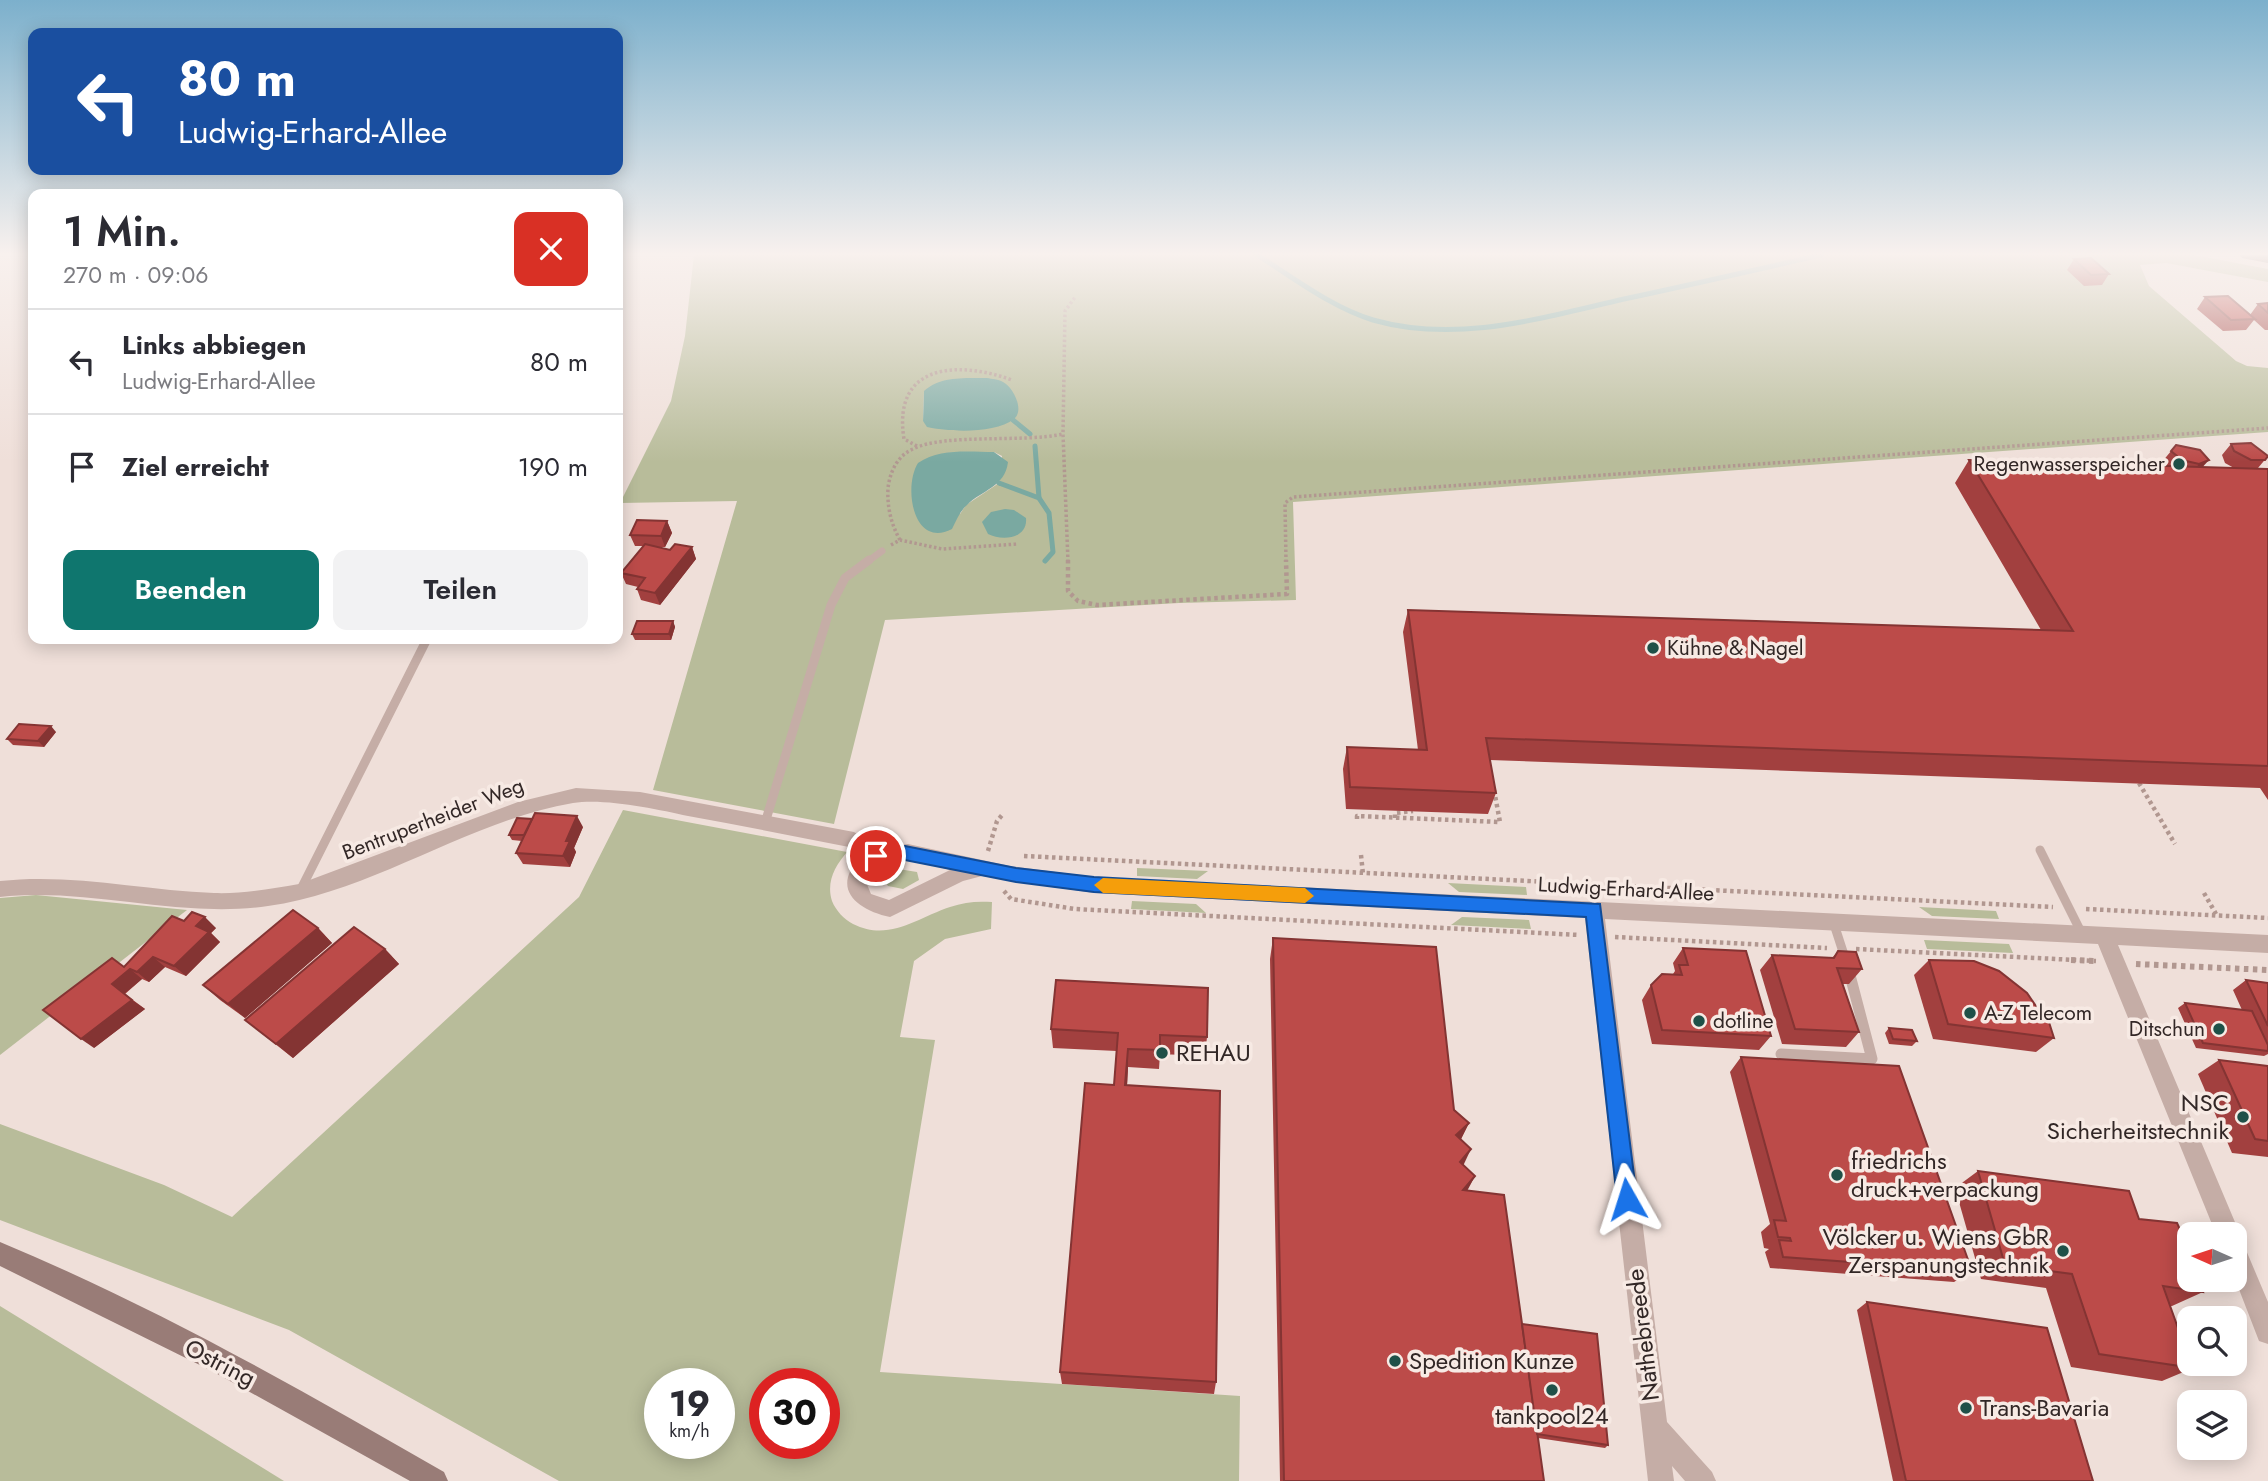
<!DOCTYPE html>
<html lang="de">
<meta charset="utf-8">
<style>
body{margin:0;font-family:Jost,sans-serif;background:#f2f2f3;color:#2b2b33;height:100vh;display:flex;flex-direction:column;font-size:26px;white-space:nowrap}
*{box-sizing:border-box;margin:0}
p{font-size:23px;color:#7c7c81}
.icon{flex:none;width:38px;height:38px;fill:none;stroke:currentColor;stroke-width:2;stroke-linecap:round;stroke-linejoin:round}
.map{position:relative;flex:1;overflow:hidden}
.side{position:absolute;left:28px;top:189px;width:595px;height:455px;display:flex;flex-direction:column;background:#fff;border-radius:14px;box-shadow:0 4px 18px #0003}
.side>*{flex:none}
.top-card{position:absolute;left:28px;top:28px;width:595px;height:147px;border-radius:14px;box-shadow:0 4px 18px #0003;background:#1a4fa0;color:#fff;overflow:hidden}
.needle{width:46px;rotate:273deg}
.controls{position:absolute;left:2177px;top:1222px;display:grid;gap:14px}
.controls a{display:grid;place-items:center;width:70px;height:70px;border-radius:14px;background:#fff;box-shadow:0 4px 18px #0003;font-size:35px}
.speed{position:absolute;left:644px;top:1368px;display:flex;gap:14px;font-size:35px;font-weight:700;text-align:center}
.speed>*{display:grid;place-content:center;width:91px;height:91px;border-radius:50%;background:#fff;box-shadow:0 4px 18px #0003;line-height:1}
.speed small{font-size:18px;font-weight:400}
.speed .limit{border:10px solid #d22;background:#fff;color:#111}
.pin{position:absolute;display:grid;place-items:center;width:60px;height:60px;color:#fff;margin:-30px;border:4px solid #fff;border-radius:50%;box-shadow:0 2px 7px #0007}
.me{position:absolute;width:77px;margin:-38px;rotate:354deg;stroke-linejoin:round;filter:drop-shadow(0 0 5px #0008)}
.turn{display:flex;align-items:center;gap:24px;height:147px;padding:0 35px;font-size:32px}
.turn .icon{width:91px;height:91px;stroke-width:2.5}
.turn b{display:block;font-size:49px;line-height:60px}
.round{display:grid;place-items:center;flex:none;width:74px;height:74px;border-radius:14px;background:#f2f2f3}
.summary{display:flex;align-items:center;justify-content:space-between;height:119px;padding:0 35px}
h1{font-size:42px;font-weight:600;line-height:52px}
.button{display:flex;gap:14px;margin-top:auto;padding:14px 35px}
.button a{flex:1;height:80px;border-radius:14px;background:#0f766e;color:#fff;font-size:28px;font-weight:600;line-height:80px;text-align:center}
.button a+a{background:#f2f2f3;color:#2b2b33}
ul{padding:0;list-style:none}
li{display:flex;align-items:center;gap:21px;height:105px;padding:0 35px;border-top:2px solid #e1e1e2}
li div{flex:1}
li b{display:block;font-size:26px}
li em{font-style:normal}
.map>svg:first-child{display:block}
.green{fill:#b8bc9a;fill-rule:evenodd}
.water{fill:#7aa9a1}
.lines{fill:none;stroke-linecap:round;stroke-linejoin:round}
.stream{stroke:#7aa9a1;stroke-width:5}
.path-far2{stroke:#b19790;stroke-width:3.5;stroke-dasharray:2.5 2.5;stroke-linecap:butt}
.path-far1{stroke:#b19790;stroke-width:4.5;stroke-dasharray:3.5 3.5;stroke-linecap:butt}
.path{stroke:#b19790;stroke-width:6;stroke-dasharray:4.5 4.5;stroke-linecap:butt}
.service-far2{stroke:#c5ada6;stroke-width:7}
.service-far1{stroke:#c5ada6;stroke-width:9}
.service{stroke:#c5ada6;stroke-width:11}
.minor{fill:#c5ada6;fill-rule:evenodd}
.secondary{fill:#997c77;fill-rule:evenodd}
.motorway{fill:#52403e;fill-rule:evenodd}
.wall{fill:#a2403f}
.shaded-wall{fill:#843433}
.building{fill:#bc4b49;stroke:#843433;stroke-width:2}
.route{fill:#1a73e8;stroke:#114b97;stroke-width:2}
.slow{fill:#f59e0b}
.poi-dot{fill:#1f5048;stroke:#f7eae4;stroke-width:2.5}
.labels{text-anchor:middle;stroke-width:7;stroke-linejoin:round;paint-order:stroke}
.poi-label{font-size:21px;fill:#322726;stroke:#f7eae4;text-anchor:start}
.street-label{font-size:21px;fill:#322726;stroke:#f7eae4}
.near-poi-label{font-size:24px;fill:#322726;stroke:#f7eae4;text-anchor:start}
.near-street-label{font-size:24px;fill:#322726;stroke:#f7eae4}
</style>
<div class="map">
<svg width="2268" height="1481" viewBox="0 0 2268 1481">
<rect width="100%" height="100%" fill="#efdfd9"/>
<g class="green">
<path d="M694,255H2194L2268,269V282L2166,263L2140,265L2149,286L2236,361L2247,366L2268,368V432L1293,502L1296,600L1179,603L885,620L834,824L653,790L737,501L620,503L671,401L685,336ZM924,391L1013,420L973,430L923,421ZM994,452L1002,456L999,483L966,505L960,514L945,453Z"/>
<path d="M623,810L847,852C835,866 826,882 832,901C836,911 844,919 853,924C889,942 917,918 950,907C964,902 977,901 992,902L991,929L945,939L914,961L900,1037L935,1040L880,1372L1240,1396L1239,1481H559L289,1330L0,1220V1124L164,1185L232,1217L579,897ZM660,1384H719V1444H660ZM765,1384H824V1444H765Z"/>
<path d="M892,868L917,872L919,880L903,889L888,886L879,873Z"/>
<path d="M1137,868L1208,871L1197,879L1137,876Z"/>
<path d="M1448,883L1526,887L1527,895L1459,892Z"/>
<path d="M36,895L187,910L0,1055V898Z"/>
<path d="M1132,901L1196,904L1206,913L1131,909Z"/>
<path d="M1919,907L1996,911L1999,919L1932,916Z"/>
<path d="M1462,917L1529,920L1531,929L1451,925Z"/>
<path d="M1924,940L2009,944L2013,953L1927,949Z"/>
<path d="M0,1306L284,1481H0Z"/>
</g>
<g class="water">
<path d="M987,378C992,379 998,379 1003,382C1013,387 1025,410 1014,419C995,434 949,432 927,427L923,421L924,391C940,376 965,378 987,378Z"/>
<path d="M994,452L1008,462C1005,487 982,490 967,505C960,511 956,521 952,529C913,549 903,487 918,463C940,448 969,452 994,452Z"/>
<path d="M1005,509L1014,510L1026,518C1028,539 1002,541 988,534L982,522L991,512Z"/>
</g>
<g class="lines">
<g class="stream">
<path d="M1257,255C1294,278 1331,307 1373,320C1457,344 1541,318 1624,299C1690,285 1755,270 1821,255"/>
<path d="M1013,420L1030,434"/>
<path d="M1035,446L1039,498L1049,513L1053,552L1045,561"/>
<path d="M999,483L1039,498"/>
</g>
<g class="path-far2">
<path d="M917,446L904,439C892,364 957,360 1012,380"/>
<path d="M900,540C891,524 887,507 888,488C890,472 897,456 913,449C944,433 1022,443 1063,434"/>
<path d="M891,545L900,540L942,549L1018,544"/>
<path d="M1068,562L1063,434L1065,311L1076,296"/>
<path d="M1286,562L1285,503L1293,497L2268,428"/>
</g>
<g class="path-far1">
<path d="M1068,560V591L1078,601L1097,605L1287,594L1286,560"/>
<path d="M2139,783L2175,844"/>
<path d="M1395,818V813L1413,811"/>
<path d="M1357,819V816L1500,822L1494,790"/>
<path d="M988,851L997,821L1003,814"/>
<path d="M1361,855L1363,874"/>
<path d="M1024,856L2053,907"/>
<path d="M1004,891L1011,899L1075,909L1579,935"/>
<path d="M2204,893L2216,914"/>
<path d="M2086,909L2268,918"/>
<path d="M1615,937L1827,948"/>
<path d="M1856,949L2096,961"/>
</g>
<g class="path">
<path d="M2071,960L2096,961"/>
<path d="M2136,964L2268,970"/>
</g>
<path class="service-far2" d="M867,562L882,551"/>
<g class="service-far1">
<path d="M765,823L831,605L845,578L869,560"/>
<path d="M2040,850L2082,934"/>
<path d="M300,891L427,639"/>
<path d="M1833,921L1846,961"/>
</g>
<path class="service" d="M1781,1054L1872,1059L1846,960"/>
<path class="minor" d="M576,788L640,792L854,832L878,848L908,844L1010,866L1094,877L2268,935V953L2118,945L2240,1234L2237,1240L2243,1243L2268,1302V1344L2259,1341L2235,1279V1234H2216L2098,944L1605,919L1667,1422L1712,1472L1716,1481H1685L1672,1466L1674,1481H1648L1585,918L1094,893L982,876L963,881L890,917C857,910 829,888 862,856L849,847C795,836 742,826 688,816C656,809 605,798 573,803C467,821 375,891 268,906C179,919 89,887 0,897V881C71,873 142,890 214,893C242,894 271,889 299,884L518,802ZM891,860L917,861L950,870L889,900L871,894L866,882L873,869Z"/>
<path class="secondary" d="M0,1242C154,1306 300,1389 444,1472L448,1481H410L212,1371L0,1266Z"/>
<path class="motorway" d="M2240,255H2268V263L2242,258Z"/>
</g>
<g class="wall">
<path d="M2074,259L2109,274L2102,285L2084,286L2067,270Z"/>
<path d="M2205,297L2250,315L2258,304L2268,303V330H2265L2254,320L2246,330L2223,331L2197,309Z"/>
<path d="M2231,444L2268,456L2258,468L2268,469V800L2260,788L1490,760L1496,793L1488,814L1346,809L1343,769L1347,747L1418,750L1403,632L1408,610L2041,630L1955,483L1969,460L2166,466L2162,462L2176,445L2203,467L2234,468L2225,463L2222,455Z"/>
<path d="M667,521L672,533L665,547H658L670,550L692,547L696,559L660,605L641,600L637,589L638,587L626,584L621,573L643,546H635L630,535Z"/>
<path d="M673,621L675,627L671,640H635L632,634Z"/>
<path d="M56,732L44,747L13,745L7,739Z"/>
<path d="M583,827L574,848L576,852L570,867L523,864L516,853L522,841L512,840L509,835Z"/>
<path d="M184,921L216,928L211,933L220,942L186,976L165,967L149,982L142,979L125,994L145,1009L94,1048L124,967Z"/>
<path d="M318,928L332,943L245,1018L220,1000L203,985Z"/>
<path d="M1273,938L1469,1123L1461,1139L1463,1165L1475,1176L1467,1190L1522,1324L1608,1445L1605,1448L1538,1438L1544,1481H1280L1270,959Z"/>
<path d="M1683,948L1771,1036L1759,1050L1652,1044L1642,1000L1651,985L1673,974L1675,971L1673,963Z"/>
<path d="M385,949L399,964L293,1058L245,1020Z"/>
<path d="M1838,951L1862,969L1849,984H1843L1859,1032L1846,1047L1782,1044L1760,970L1772,955L1832,958Z"/>
<path d="M1929,960L2054,1038L2036,1052L1933,1039L1914,975Z"/>
<path d="M2246,980L2268,983V1054L2264,1056L2196,1048L2178,1008L2185,1003L2242,1010L2233,990Z"/>
<path d="M1889,1028L1917,1041L1912,1046L1889,1044L1885,1033Z"/>
<path d="M1051,1029L1207,1037L1205,1056L1160,1054L1159,1069L1128,1067L1127,1086L1216,1382L1214,1394L1062,1384L1060,1372L1114,1085L1117,1051L1053,1048Z"/>
<path d="M1741,1057L1972,1271L1954,1282L1770,1268L1765,1252L1769,1249L1764,1248L1761,1232L1770,1224L1730,1072Z"/>
<path d="M2219,1060L2268,1066V1157L2232,1153L2198,1074Z"/>
<path d="M1978,1171L2139,1219L2189,1279L2203,1292L2172,1306H2170L2193,1368L2162,1381L2071,1367L2046,1288L1981,1279L1955,1188Z"/>
<path d="M1867,1302L2093,1481H1893L1857,1310Z"/>
</g>
<g class="shaded-wall">
<path d="M2209,460L2199,471L2189,476L2199,464Z"/>
<path d="M667,521L672,533L665,547L661,536Z"/>
<path d="M692,547L696,559L660,605L655,593Z"/>
<path d="M673,621L675,627L671,640L669,634Z"/>
<path d="M51,726L56,732L44,747L38,741Z"/>
<path d="M577,816L583,827L574,848L576,852L570,867L563,856L566,841Z"/>
<path d="M205,917L216,928L211,933L220,942L186,976L174,966L196,926Z"/>
<path d="M318,928L332,943L245,1018L228,1004Z"/>
<path d="M385,949L399,964L293,1058L276,1044Z"/>
<path d="M153,957L165,967L149,982L137,972Z"/>
<path d="M130,969L142,979L124,994L112,984Z"/>
<path d="M132,1000L145,1009L94,1048L81,1039Z"/>
<path d="M1128,1049V1067L1126,1104L1125,1085Z"/>
<path d="M1469,1123L1460,1141L1456,1135Z"/>
<path d="M1471,1149L1463,1166L1460,1162Z"/>
<path d="M1475,1176L1466,1193L1463,1190Z"/>
</g>
<g class="building">
<path d="M2091,258L2109,274L2091,275L2074,259Z"/>
<path d="M2228,296L2255,319L2231,320L2205,297Z"/>
<path d="M2268,303V313L2258,304Z"/>
<path d="M2251,443L2268,456L2265,460H2251L2234,451L2231,444Z"/>
<path d="M2176,445L2200,450L2209,460L2199,464L2182,460L2171,451Z"/>
<path d="M1969,460L2268,469V766L1486,738L1496,793L1350,787L1347,747L1427,750L1408,610L2073,631Z"/>
<path d="M637,520L667,521L661,536L630,535Z"/>
<path d="M645,544L670,550L675,544L692,547L655,593L637,589L645,578L621,573Z"/>
<path d="M637,621H673L669,634H632Z"/>
<path d="M19,724L51,726L38,741L7,739Z"/>
<path d="M535,813L577,816L566,841H570L563,856L516,853Z"/>
<path d="M517,818L532,819L524,835H509Z"/>
<path d="M293,910L318,928L228,1004L203,985Z"/>
<path d="M192,912L205,917L196,926L209,932L174,966L153,957L137,972L130,969L112,984L132,1000L81,1039L43,1010L112,958L124,967L172,916L184,921Z"/>
<path d="M354,927L385,949L276,1044L245,1020Z"/>
<path d="M1273,938L1436,947L1454,1110L1469,1123L1456,1135L1471,1149L1460,1162L1475,1176L1463,1190L1504,1195L1544,1481H1284Z"/>
<path d="M1683,948L1746,951L1771,1036L1662,1030L1651,985L1662,974L1682,975L1679,965H1688Z"/>
<path d="M1838,951L1856,952L1862,969L1837,968L1859,1032L1795,1029L1772,955L1834,958Z"/>
<path d="M1929,960L1974,961L1999,971L2027,993L2042,1015L2047,1016L2054,1038L1948,1024Z"/>
<path d="M1056,980L1208,988L1207,1037L1160,1035V1050L1128,1049L1125,1085L1220,1091L1216,1382L1060,1372L1085,1083L1114,1085L1118,1033L1051,1029Z"/>
<path d="M2246,980L2268,983V1026Z"/>
<path d="M2185,1003L2252,1011L2268,1045V1051L2203,1043Z"/>
<path d="M1889,1028L1912,1030L1917,1041L1893,1039Z"/>
<path d="M1741,1057L1899,1066L1972,1271L1783,1257L1779,1240L1791,1241L1790,1238L1778,1237L1774,1220L1786,1221Z"/>
<path d="M2219,1060L2268,1066V1141L2255,1139Z"/>
<path d="M1978,1171L2129,1191L2139,1219L2177,1223L2189,1249V1279H2198L2203,1292L2163,1286L2189,1359V1363H2191L2193,1368L2099,1354L2072,1274L2005,1265Z"/>
<path d="M1867,1302L2047,1328L2093,1481H1906Z"/>
<path d="M1522,1324L1597,1334L1608,1445L1537,1434Z"/>
</g>
<linearGradient id="sky" x2="0" y2="1"><stop stop-color="#7cb0cc"/><stop offset="0.55" stop-color="#f8f1ee"/><stop offset="1" stop-color="#f8f1ee" stop-opacity="0"/></linearGradient>
<rect width="2268" height="462" fill="url(#sky)"/>
<path class="route" d="M905,846L1016,868L1094,877L1600,904L1637,1199L1634,1206L1627,1209L1620,1206L1617,1199L1586,917L1094,892L1016,882L905,860L876,864L867,856L876,849Z"/>
<path class="slow" d="M1103,878L1305,888L1314,896L1305,903L1103,893L1094,885Z"/>
<g class="poi-dot">
<circle cx="2179" cy="464" r="7"/>
<circle cx="1653" cy="648" r="7"/>
<circle cx="1970" cy="1013" r="7"/>
<circle cx="1699" cy="1021" r="7"/>
<circle cx="2219" cy="1029" r="7"/>
<circle cx="1162" cy="1053" r="7"/>
<circle cx="2243" cy="1117" r="7"/>
<circle cx="1837" cy="1175" r="7"/>
<circle cx="2063" cy="1251" r="7"/>
<circle cx="1395" cy="1361" r="7"/>
<circle cx="1552" cy="1390" r="7"/>
<circle cx="1966" cy="1408" r="7"/>
</g>
<g class="labels">
<g class="poi-label">
<text x="2165" y="471" text-anchor="end">Regenwasserspeicher</text>
<text x="1667" y="655">Kühne &amp; Nagel</text>
<text x="1984" y="1020">A-Z Telecom</text>
<text x="1713" y="1028">dotline</text>
<text x="2205" y="1036" text-anchor="end">Ditschun</text>
</g>
<g class="street-label">
<text transform="translate(433 819) rotate(-21)" y="7">Bentruperheider Weg</text>
<text transform="translate(1626 889) rotate(3)" y="7">Ludwig-Erhard-Allee</text>
</g>
<g class="near-poi-label">
<text x="1176" y="1061">REHAU</text>
<text x="2229" y="1111" text-anchor="end">NSC<tspan x="2229" dy="28">Sicherheitstechnik</tspan></text>
<text x="1851" y="1169">friedrichs<tspan x="1851" dy="28">druck+verpackung</tspan></text>
<text x="2049" y="1245" text-anchor="end">Völcker u. Wiens GbR<tspan x="2049" dy="28">Zerspanungstechnik</tspan></text>
<text x="1409" y="1369">Spedition Kunze</text>
<text x="1980" y="1416">Trans-Bavaria</text>
<text x="1552" y="1424" text-anchor="middle">tankpool24</text>
</g>
<g class="near-street-label">
<text transform="translate(1643 1335) rotate(-97)" y="8">Nathebreede</text>
<text transform="translate(220 1363) rotate(27)" y="8">Ostring</text>
</g>
</g>
</svg>
<div class="controls">
<a><svg class="needle" viewBox="-14 -14 28 28"><path d="M0-13l5 13h-10z" fill="#e53935"/><path d="M0 13l5-13h-10z" fill="#7c7c81"/></svg></a>
<a><svg class="icon" aria-label="search" viewBox="0 0 24 24"><circle cx="10" cy="10" r="6"/><path d="M15 15l6 6"/></svg></a>
<a><svg class="icon" aria-label="layers" viewBox="0 0 24 24"><path d="M12 4l9 5-9 5-9-5zM3 14l9 5 9-5"/></svg></a>
</div>
<div class="speed"><div>19<small>km/h</small></div><div class="limit">30</div></div>
<div class="pin" style="left:876px;top:856px;background:#d93025"><svg class="icon" aria-label="arrive" viewBox="0 0 24 24"><path d="M6 21V4h12l-3 4 3 4H6"/></svg></div>
<svg class="me" style="left:1627px;top:1199px" viewBox="-20 -20 40 40"><path d="M0-17L14 15 0 8-14 15z" fill="#1a73e8" stroke="#fff" stroke-width="4"/></svg>
<div class="top-card">
<div class="turn"><svg class="icon" aria-label="left" viewBox="0 0 24 24"><path d="M17 20v-9H6M10 6l-5 5 5 5"/></svg><div><b>80 m</b>Ludwig-Erhard-Allee</div></div>
</div>
<section class="side">
<div class="summary"><div><h1>1 Min.</h1><p>270 m · 09:06</p></div><a class="round" style="background:#d93025;color:#fff"><svg class="icon" aria-label="close" viewBox="0 0 24 24"><path d="M6 6l12 12M18 6L6 18"/></svg></a></div>
<ul>
<li><svg class="icon" aria-label="left" viewBox="0 0 24 24"><path d="M17 20v-9H6M10 6l-5 5 5 5"/></svg><div><b>Links abbiegen</b><p>Ludwig-Erhard-Allee</p></div><em>80 m</em></li>
<li><svg class="icon" aria-label="arrive" viewBox="0 0 24 24"><path d="M6 21V4h12l-3 4 3 4H6"/></svg><div><b>Ziel erreicht</b></div><em>190 m</em></li>
</ul>
<div class="button"><a>Beenden</a><a>Teilen</a></div>
</section>
</div>
